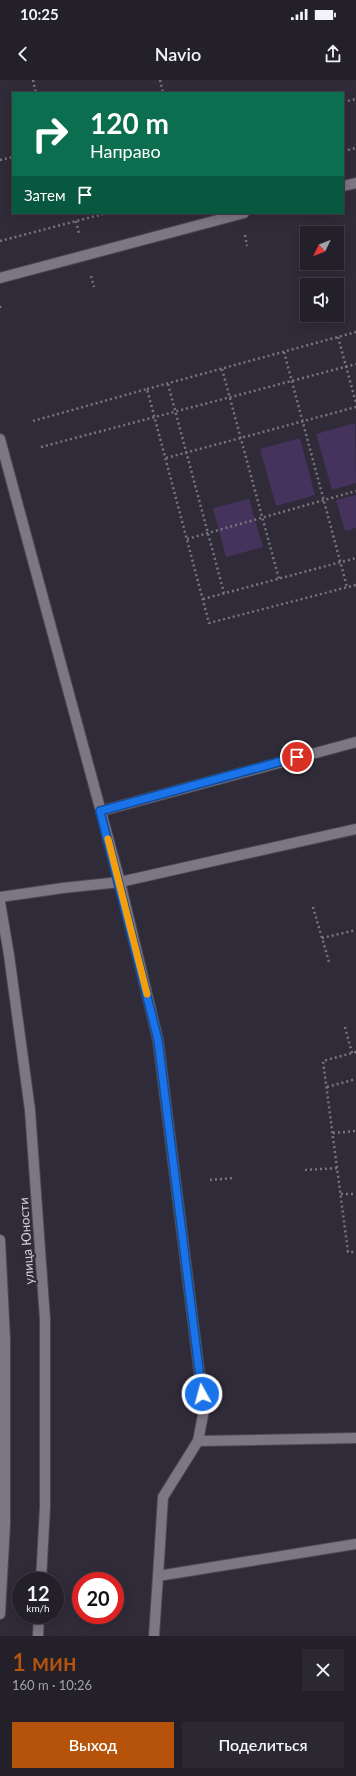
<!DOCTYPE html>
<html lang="ru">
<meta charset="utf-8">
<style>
body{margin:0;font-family:Lato,sans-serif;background:#2c2832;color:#f1f3f6;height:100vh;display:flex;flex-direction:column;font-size:15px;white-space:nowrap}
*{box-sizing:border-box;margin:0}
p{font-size:13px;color:#a3a3a8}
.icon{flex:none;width:22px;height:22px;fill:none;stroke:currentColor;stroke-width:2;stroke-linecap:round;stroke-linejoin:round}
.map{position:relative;height:1556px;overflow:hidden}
.side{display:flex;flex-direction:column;background:#24202a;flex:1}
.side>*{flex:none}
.hud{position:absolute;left:12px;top:12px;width:332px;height:122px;border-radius:0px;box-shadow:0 2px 10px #0003,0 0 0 1px #413e47;background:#0b6e4f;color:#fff;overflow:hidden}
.needle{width:26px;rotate:227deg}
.tools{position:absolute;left:300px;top:146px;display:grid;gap:8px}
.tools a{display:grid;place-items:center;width:44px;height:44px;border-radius:0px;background:#24202a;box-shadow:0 2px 10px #0003,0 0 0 1px #413e47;font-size:20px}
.speed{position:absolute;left:12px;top:1492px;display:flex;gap:8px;font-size:20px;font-weight:700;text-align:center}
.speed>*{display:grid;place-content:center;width:52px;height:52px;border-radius:50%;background:#24202a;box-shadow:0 2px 10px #0003,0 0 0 1px #413e47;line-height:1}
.speed small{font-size:10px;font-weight:400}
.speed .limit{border:6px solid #d22;background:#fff;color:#111}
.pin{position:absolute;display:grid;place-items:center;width:34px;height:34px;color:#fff;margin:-17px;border:2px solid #fff;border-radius:50%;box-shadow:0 1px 4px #0007}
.me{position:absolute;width:44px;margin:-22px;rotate:353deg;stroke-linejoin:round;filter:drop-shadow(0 0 3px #0008)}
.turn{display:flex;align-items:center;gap:14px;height:84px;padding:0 12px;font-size:18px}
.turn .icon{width:52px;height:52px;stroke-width:2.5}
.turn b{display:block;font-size:28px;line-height:34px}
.then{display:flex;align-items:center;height:38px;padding:0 12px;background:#0003;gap:8px;font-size:15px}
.round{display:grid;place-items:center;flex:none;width:42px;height:42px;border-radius:0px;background:#2c2832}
.headline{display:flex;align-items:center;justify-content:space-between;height:68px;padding:0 12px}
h1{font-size:24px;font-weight:600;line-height:30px;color:#b45309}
.primary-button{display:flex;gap:8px;margin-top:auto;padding:8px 12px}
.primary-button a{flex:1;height:46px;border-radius:0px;background:#b45309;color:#fff;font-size:16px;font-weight:600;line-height:46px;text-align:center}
.primary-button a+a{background:#2c2832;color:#f1f3f6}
.status{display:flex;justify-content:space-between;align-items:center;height:28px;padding:0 20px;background:#24202a;direction:ltr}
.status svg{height:11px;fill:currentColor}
header{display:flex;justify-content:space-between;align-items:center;height:52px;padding:0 12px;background:#24202a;font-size:18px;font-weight:600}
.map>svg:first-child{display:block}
.green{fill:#45335d}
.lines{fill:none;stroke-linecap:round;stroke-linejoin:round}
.service-casing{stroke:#4c4853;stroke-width:12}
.minor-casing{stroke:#4c4853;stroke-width:12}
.path{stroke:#79757f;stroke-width:2.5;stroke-dasharray:2 3;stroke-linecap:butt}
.service{stroke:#7c7685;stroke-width:10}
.minor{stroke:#7c7685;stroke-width:10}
.route-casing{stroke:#114b97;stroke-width:10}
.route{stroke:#1a73e8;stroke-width:7}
.slow{stroke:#f59e0b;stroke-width:7}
.labels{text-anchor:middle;stroke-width:4;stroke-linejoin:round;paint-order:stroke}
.street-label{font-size:13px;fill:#d3d0d8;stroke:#302b38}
</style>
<div class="status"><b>10:25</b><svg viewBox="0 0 49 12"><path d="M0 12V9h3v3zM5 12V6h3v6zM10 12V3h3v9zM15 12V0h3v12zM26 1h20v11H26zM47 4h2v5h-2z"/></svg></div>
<header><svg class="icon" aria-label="back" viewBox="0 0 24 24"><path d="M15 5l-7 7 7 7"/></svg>Navio<svg class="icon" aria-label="share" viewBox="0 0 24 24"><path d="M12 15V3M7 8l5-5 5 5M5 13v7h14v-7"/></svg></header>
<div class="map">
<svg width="356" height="1556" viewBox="0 0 356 1556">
<rect width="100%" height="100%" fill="#302b38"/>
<g class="green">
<path d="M355,343L356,403L332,410L316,354Z"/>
<path d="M300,358L315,415L276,426L260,369Z"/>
<path d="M356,415V448L345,451L336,420Z"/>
<path d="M249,419L263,467L226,477L213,428Z"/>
</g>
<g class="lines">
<g class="service-casing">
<g id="service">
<path d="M343,106L356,103"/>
<path d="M0,198L244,133"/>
<path d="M0,359L120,802L158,960L204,1330L198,1361L163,1417L158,1496"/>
<path d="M101,731L356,662"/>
<path d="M0,817L63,808L120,802L356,749"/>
<path d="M198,1361L356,1358"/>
<path d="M154,1556L158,1496L356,1464"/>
</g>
</g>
<g class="minor-casing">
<g id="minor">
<path d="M0,822L9,875L30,1030L45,1239V1427L41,1501"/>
<path d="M0,1160L5,1259V1444L0,1534"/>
<path d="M38,1556L39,1535"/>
</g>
</g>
<g class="path">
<path d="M33,0L36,13"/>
<path d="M160,0L163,13"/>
<path d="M343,22L356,19"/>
<path d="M343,71L356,68"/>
<path d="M0,80L13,77"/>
<path d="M76,141L79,154"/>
<path d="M245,155L247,166"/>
<path d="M0,161L107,133"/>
<path d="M91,196L94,207"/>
<path d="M0,226L1,231"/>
<path d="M338,257L356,323"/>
<path d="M284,272L347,507"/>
<path d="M222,289L279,499"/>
<path d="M168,304L224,513"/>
<path d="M147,309L356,252"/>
<path d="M33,341L147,309L209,543L356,505"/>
<path d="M41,367L356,284"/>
<path d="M166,378L356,327"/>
<path d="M187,459L356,411"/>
<path d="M203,519L356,478"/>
<path d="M313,827L329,882"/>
<path d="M322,858L356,850"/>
<path d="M345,947L352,973"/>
<path d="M356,972L323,981L348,1172H356"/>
<path d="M327,1007L356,999"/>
<path d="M333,1053L356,1051"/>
<path d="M305,1090L337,1088"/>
<path d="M210,1100L234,1098"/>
<path d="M341,1114H356"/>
</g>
<use href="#service" class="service"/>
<use href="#minor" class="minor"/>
</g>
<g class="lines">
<g class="route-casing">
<path id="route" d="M202,1314L158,960L100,731L297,677"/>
</g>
<use href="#route" class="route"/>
<path class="slow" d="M108,759L147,914"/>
</g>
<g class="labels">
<g class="street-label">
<text transform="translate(26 1161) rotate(-94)" y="5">улица Юности</text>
</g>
</g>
</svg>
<div class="tools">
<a><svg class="needle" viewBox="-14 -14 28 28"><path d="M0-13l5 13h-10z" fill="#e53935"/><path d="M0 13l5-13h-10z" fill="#a3a3a8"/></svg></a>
<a><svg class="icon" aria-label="sound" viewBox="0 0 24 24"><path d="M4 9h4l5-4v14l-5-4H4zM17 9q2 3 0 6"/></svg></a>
</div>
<div class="speed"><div>12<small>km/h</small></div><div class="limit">20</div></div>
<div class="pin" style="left:297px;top:677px;background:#d93025"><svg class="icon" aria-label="arrive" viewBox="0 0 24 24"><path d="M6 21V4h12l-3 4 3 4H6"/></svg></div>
<svg class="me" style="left:202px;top:1314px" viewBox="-20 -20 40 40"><circle r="17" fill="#1a73e8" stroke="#fff" stroke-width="3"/><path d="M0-11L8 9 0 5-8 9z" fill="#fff"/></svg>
<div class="hud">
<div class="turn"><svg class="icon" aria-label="right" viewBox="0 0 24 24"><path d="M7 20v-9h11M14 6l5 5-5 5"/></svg><div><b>120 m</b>Направо</div></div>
<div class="then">Затем<svg class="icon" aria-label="arrive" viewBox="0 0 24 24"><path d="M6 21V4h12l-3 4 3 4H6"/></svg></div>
</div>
</div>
<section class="side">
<div class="headline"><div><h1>1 мин</h1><p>160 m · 10:26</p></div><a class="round"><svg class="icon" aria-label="close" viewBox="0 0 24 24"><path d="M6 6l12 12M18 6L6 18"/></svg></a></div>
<div class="primary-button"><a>Выход</a><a>Поделиться</a></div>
</section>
